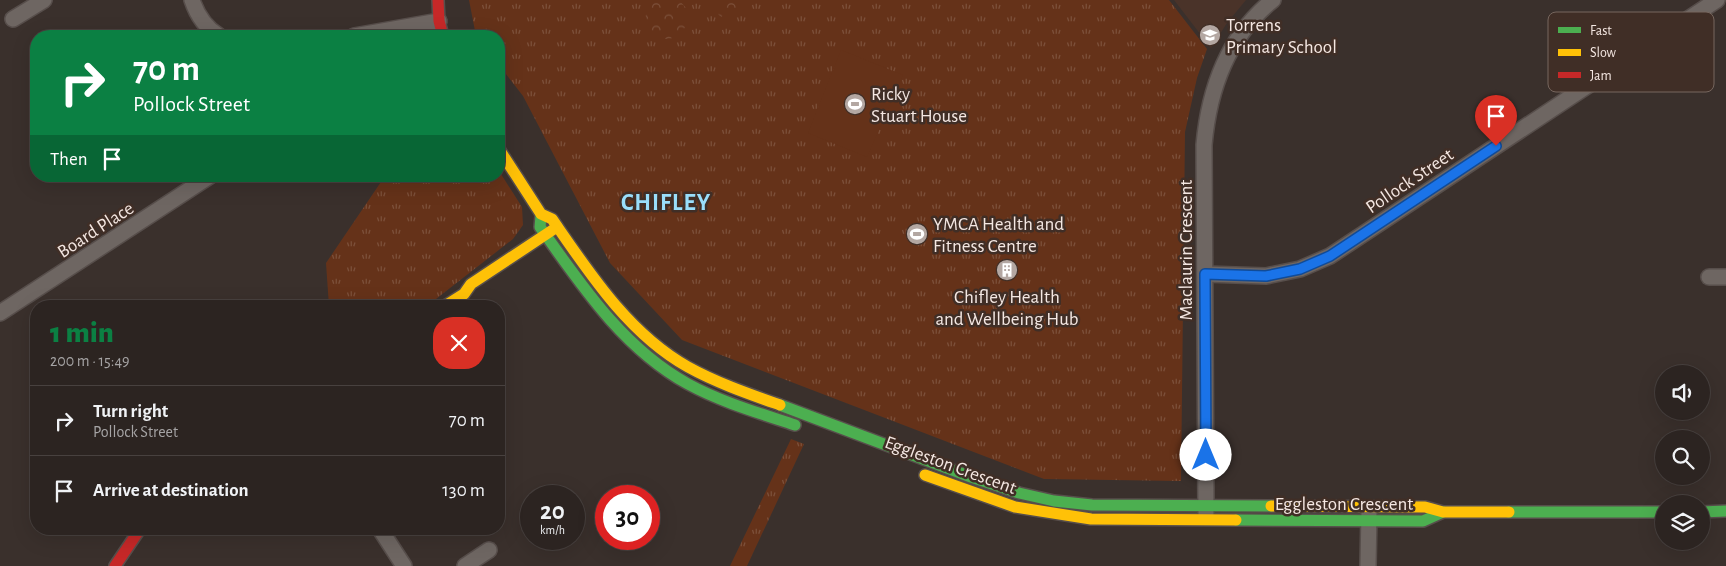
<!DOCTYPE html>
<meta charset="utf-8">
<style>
body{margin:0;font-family:"Alegreya Sans",sans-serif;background:#342c2a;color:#f1f3f6;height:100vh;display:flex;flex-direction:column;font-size:19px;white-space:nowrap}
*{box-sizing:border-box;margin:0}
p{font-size:16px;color:#a6a4a5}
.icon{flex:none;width:28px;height:28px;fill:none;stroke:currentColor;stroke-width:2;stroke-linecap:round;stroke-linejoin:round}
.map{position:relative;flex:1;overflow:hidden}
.details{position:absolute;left:30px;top:300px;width:475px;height:235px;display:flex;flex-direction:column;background:#2c2421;border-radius:20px;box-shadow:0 5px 20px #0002,0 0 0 1px #48413f}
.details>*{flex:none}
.hud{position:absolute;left:30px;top:30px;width:475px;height:152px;border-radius:20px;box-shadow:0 5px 20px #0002,0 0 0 1px #48413f;background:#0b8043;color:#fff;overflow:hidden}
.controls{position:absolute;left:1655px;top:365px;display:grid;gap:10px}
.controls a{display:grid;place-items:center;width:55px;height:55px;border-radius:50%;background:#2c2421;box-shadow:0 5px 20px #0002,0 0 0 1px #48413f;font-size:25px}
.speed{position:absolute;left:520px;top:485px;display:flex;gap:10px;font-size:25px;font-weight:700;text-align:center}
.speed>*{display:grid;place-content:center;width:65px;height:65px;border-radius:50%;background:#2c2421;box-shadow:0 5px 20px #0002,0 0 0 1px #48413f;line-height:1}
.speed small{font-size:12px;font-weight:400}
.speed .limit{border:8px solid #d22;background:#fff;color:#111}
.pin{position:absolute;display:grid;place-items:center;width:42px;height:42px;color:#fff;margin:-51px -21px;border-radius:50% 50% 50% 0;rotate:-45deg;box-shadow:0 0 5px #0007}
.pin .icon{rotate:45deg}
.me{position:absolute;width:55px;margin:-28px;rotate:0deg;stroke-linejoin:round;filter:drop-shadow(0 0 4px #0008)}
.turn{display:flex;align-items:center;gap:18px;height:105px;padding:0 20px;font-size:22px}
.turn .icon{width:65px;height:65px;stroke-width:2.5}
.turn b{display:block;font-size:35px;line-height:42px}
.then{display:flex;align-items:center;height:48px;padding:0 20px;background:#0003;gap:10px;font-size:19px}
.round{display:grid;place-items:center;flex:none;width:52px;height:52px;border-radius:20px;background:#342c2a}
.summary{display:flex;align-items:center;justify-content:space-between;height:85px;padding:0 20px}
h1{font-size:30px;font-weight:800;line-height:38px;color:#0b8043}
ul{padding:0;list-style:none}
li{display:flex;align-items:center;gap:15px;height:70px;padding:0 20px;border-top:1px solid #48413f}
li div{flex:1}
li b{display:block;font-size:19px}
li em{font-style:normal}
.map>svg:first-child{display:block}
.built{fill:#4a3329}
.grass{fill:url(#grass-tufts)}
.park{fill:url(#park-crowns)}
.pitch{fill:#653219}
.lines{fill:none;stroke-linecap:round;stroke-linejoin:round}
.street-casing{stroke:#574e4b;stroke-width:18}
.fast-casing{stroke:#574e4b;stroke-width:14}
.slow-casing{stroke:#574e4b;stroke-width:14}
.jam-casing{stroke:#574e4b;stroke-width:14}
.street{stroke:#6e6662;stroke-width:15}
.fast{stroke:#4caf50;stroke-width:11}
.slow{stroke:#ffc107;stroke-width:11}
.jam{stroke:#c62828;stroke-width:11}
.route-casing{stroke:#114b97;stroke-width:12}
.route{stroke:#1a73e8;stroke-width:9}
.labels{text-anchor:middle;stroke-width:5;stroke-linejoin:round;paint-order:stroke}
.poi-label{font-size:19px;fill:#f4e7e2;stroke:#402e26;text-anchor:start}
.street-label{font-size:19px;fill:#f4e7e2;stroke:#402e26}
.district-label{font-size:24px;font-weight:bold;letter-spacing:1px;fill:#99defb;stroke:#402e26}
.key{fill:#402e26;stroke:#76665e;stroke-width:1}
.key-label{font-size:14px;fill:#f4e7e2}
</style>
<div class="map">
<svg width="1726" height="566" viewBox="0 0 1726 566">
<defs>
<pattern id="grass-tufts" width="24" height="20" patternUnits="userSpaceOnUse" patternTransform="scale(1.25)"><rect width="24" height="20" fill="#653219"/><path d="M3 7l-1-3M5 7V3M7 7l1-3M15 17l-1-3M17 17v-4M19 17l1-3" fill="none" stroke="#7c503a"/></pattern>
<pattern id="park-crowns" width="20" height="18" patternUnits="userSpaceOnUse" patternTransform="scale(1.25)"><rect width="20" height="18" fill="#653219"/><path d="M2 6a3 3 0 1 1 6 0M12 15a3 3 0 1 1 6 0" fill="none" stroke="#7c503a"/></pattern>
</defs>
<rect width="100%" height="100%" fill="#3a302c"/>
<path class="built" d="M1174,0H1246L1227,23L1211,48Z"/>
<g class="grass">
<path d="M469,0H1169L1207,49L1197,78L1185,132L1181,481L1044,479L682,340L610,263L523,96L499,65V36H476Z"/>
<path d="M499,171L522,207L523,225L513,239L427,306H329L326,263L385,176H499Z"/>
<path d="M791,439L804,444L747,566H730Z"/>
</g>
<g class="park">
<path d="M654,0H679L687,9L688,23C685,27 682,32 678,35C659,50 632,20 654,0Z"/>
<path d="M709,0H750L721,17L713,9Z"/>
</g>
<path class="pitch" d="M841,50L903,75L867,157L808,133Z"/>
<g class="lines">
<g class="street-casing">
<g id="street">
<path d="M192,0C197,15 206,28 219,36"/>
<path d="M13,19L44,0"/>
<path d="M354,36L439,21"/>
<path d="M1205,274L1266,276L1300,269L1330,256L1717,0"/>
<path d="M1709,277H1726"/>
<path d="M0,313L210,176"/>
<path d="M1206,516L1204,145C1209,89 1228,36 1273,0"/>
<path d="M380,529L404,566"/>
<path d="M465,566L489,550"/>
<path d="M1368,566L1369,512"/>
</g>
</g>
<g class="fast-casing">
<g id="fast">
<path d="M541,216L540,227C582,286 623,348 688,384C721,402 759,413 795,425"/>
<path d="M780,405L971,477L1019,493L1054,501L1092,505L1271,506"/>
<path d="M1509,512H1664"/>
<path d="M1701,512L1726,511"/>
<path d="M1236,520L1423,521L1443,512"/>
</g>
</g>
<g class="slow-casing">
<g id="slow">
<path d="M499,149L541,214L552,219C590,274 629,334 688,367C717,383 749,394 780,405"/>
<path d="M445,306L464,294L471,284L557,227"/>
<path d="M925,475L1015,507L1091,519L1236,520"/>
<path d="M1271,506L1425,507L1443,512H1509"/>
</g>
</g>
<g class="jam-casing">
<g id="jam">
<path d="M438,0L439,21L443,36"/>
<path d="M115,566L140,529"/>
</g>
</g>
<use href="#street" class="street"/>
<use href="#fast" class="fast"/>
<use href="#slow" class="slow"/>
<use href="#jam" class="jam"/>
</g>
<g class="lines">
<g class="route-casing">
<path id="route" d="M1206,455L1205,274L1266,276L1300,269L1330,256L1496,146"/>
</g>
<use href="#route" class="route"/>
</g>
<defs>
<g id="school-disc" transform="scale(1.125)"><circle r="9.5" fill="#b3a7a2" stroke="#402e26"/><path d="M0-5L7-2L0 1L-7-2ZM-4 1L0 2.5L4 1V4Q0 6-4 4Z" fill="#fff"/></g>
<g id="stadium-disc" transform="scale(1.125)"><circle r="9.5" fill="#b3a7a2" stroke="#402e26"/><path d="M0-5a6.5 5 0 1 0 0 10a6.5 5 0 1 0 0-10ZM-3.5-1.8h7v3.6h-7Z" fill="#fff"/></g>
<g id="building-disc" transform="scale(1.125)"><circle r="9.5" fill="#b3a7a2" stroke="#402e26"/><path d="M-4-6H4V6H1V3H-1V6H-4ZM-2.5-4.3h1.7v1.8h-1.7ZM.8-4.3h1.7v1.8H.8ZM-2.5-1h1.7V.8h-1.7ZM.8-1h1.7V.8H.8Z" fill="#fff"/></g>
</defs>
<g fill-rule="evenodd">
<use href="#school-disc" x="1210" y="35"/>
<use href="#stadium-disc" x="855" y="104"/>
<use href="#stadium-disc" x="917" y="234"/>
<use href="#building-disc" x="1007" y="270"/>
</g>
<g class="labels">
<g class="poi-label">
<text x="1226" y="31">Torrens<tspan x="1226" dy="22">Primary School</tspan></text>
<text x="871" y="100">Ricky<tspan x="871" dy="22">Stuart House</tspan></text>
<text x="933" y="230">YMCA Health and<tspan x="933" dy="22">Fitness Centre</tspan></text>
<text x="1007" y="303" text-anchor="middle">Chifley Health<tspan x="1007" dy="22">and Wellbeing Hub</tspan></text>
</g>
<g class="street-label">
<text transform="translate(1409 180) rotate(-34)" y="7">Pollock Street</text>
<text transform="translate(95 229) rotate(-33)" y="7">Board Place</text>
<text transform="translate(1185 250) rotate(-90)" y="7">Maclaurin Crescent</text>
<text transform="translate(951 464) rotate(20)" y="7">Eggleston Crescent</text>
<text x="1344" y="510">Eggleston Crescent</text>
</g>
<g class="district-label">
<text x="666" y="210">CHIFLEY</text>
</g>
</g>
<rect x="1548" y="12" width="166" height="80" rx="8" class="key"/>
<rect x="1558" y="27" width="23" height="6" fill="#4caf50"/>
<rect x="1558" y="49" width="23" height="7" fill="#ffc107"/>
<rect x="1558" y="72" width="23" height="6" fill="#c62828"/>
<g class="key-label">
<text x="1590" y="35">Fast</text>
<text x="1590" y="57">Slow</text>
<text x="1590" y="80">Jam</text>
</g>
</svg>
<div class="controls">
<a><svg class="icon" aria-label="sound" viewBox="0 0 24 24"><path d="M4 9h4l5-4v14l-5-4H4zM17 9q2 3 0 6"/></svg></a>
<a><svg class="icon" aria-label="search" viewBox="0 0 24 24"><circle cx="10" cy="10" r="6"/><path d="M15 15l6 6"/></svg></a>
<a><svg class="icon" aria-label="layers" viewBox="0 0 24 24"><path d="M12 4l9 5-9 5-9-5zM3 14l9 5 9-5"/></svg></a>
</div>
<div class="speed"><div>20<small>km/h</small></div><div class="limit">30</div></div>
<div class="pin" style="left:1496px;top:146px;background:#d93025"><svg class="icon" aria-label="arrive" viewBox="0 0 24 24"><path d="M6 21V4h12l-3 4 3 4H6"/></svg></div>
<svg class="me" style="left:1206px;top:455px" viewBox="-20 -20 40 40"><circle r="19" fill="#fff"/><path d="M0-13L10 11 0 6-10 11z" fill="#1a73e8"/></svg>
<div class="hud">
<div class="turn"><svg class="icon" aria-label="right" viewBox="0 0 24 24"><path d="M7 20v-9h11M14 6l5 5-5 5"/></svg><div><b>70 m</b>Pollock Street</div></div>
<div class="then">Then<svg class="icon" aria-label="arrive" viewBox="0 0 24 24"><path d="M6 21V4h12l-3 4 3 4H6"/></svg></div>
</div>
<section class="details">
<div class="summary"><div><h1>1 min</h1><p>200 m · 15:49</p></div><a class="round" style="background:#d93025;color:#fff"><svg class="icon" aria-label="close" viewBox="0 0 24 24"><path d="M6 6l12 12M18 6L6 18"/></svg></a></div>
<ul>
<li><svg class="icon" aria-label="right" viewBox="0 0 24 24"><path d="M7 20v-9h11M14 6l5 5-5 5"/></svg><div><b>Turn right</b><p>Pollock Street</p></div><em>70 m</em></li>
<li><svg class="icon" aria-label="arrive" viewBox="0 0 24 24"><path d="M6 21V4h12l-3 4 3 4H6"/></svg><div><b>Arrive at destination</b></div><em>130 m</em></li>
</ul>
</section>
</div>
